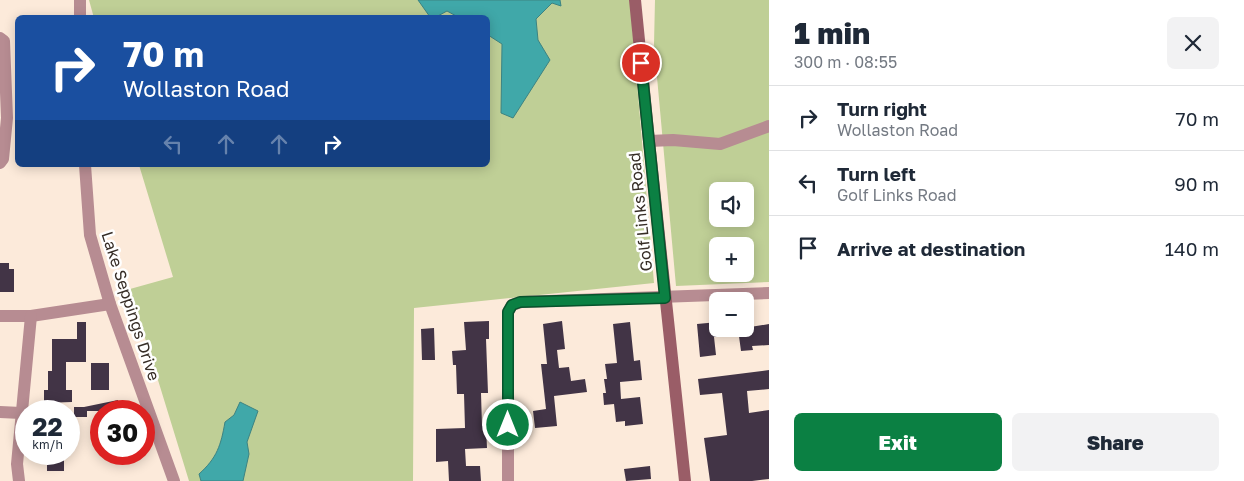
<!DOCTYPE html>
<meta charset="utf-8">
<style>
body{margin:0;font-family:"Golos Text",sans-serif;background:#f2f2f3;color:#1f2937;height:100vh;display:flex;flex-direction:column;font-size:19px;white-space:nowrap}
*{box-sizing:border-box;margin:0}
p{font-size:16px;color:#747a83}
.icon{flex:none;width:28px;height:28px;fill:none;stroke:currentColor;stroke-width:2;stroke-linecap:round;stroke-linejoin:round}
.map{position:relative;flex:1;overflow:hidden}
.panel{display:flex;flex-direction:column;background:#fff;width:475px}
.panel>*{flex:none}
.hud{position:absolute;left:15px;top:15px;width:475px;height:152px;border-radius:8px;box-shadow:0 2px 12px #0003;background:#1a4fa0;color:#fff;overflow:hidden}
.tools{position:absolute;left:709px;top:182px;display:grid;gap:10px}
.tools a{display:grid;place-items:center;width:45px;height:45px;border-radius:8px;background:#fff;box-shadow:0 2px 12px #0003;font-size:25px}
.speed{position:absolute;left:15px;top:400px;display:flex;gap:10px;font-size:25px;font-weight:700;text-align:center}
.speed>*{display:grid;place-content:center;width:65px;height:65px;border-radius:50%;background:#fff;box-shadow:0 2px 12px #0003;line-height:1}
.speed small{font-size:12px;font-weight:400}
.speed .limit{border:8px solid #d22;background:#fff;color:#111}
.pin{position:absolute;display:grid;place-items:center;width:42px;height:42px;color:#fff;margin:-21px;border:2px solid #fff;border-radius:50%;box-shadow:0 1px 5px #0007}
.me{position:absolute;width:55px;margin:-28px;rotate:0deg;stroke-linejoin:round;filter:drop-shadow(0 0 4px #0008)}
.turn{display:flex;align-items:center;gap:18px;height:105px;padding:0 25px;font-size:22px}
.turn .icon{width:65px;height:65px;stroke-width:2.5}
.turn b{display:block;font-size:35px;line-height:42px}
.lanes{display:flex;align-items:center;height:48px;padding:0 25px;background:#0003;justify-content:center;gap:25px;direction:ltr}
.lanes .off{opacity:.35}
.round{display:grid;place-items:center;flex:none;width:52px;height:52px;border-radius:8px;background:#f2f2f3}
.summary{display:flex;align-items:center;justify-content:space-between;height:85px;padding:0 25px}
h1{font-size:30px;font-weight:800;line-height:38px}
.action{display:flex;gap:10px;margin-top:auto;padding:10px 25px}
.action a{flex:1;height:58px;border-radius:8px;background:#0b8043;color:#fff;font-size:20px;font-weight:800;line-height:58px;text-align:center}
.action a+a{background:#f2f2f3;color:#1f2937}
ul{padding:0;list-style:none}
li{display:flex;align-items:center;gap:15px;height:65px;padding:0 25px;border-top:1px solid #e0e1e3}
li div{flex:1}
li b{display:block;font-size:19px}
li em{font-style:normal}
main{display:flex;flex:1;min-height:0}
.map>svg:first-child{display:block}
.green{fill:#bfcf96;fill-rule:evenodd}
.water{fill:#40a8a9;stroke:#3d8382}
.building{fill:#423446}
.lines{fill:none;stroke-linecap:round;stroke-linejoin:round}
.minor{stroke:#b78c92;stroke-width:12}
.secondary{stroke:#9a5d67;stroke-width:12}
.route-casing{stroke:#07532c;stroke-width:12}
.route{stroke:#0b8043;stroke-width:9}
.labels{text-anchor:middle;stroke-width:5;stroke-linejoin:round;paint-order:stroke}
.street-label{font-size:16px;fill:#362d26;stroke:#fff}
</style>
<main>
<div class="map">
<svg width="769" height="481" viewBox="0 0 769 481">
<rect width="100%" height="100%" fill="#fceada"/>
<g class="green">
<path d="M89,0H630L654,283L414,308L413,481H189L130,289L173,277L139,165H488V18H94Z"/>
<path d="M655,0H769V282L676,286L654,44ZM718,191H745V219H718ZM718,246H745V274H718Z"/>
</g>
<g class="water">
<path d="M418,0H560L561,6L552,3L536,19L538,40L550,60L513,118L501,113L502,44L488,35V18L458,17L447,11L436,17H430Z"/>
<path d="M240,402L258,411L247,442L249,454L243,481H201L199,474C217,458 221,445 225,422L234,415Z"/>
</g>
<g class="building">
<path d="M0,263H9V269H14V292H0Z"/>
<path d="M489,321V339H486L488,393H481L482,426H486L487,448L465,449L466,466H480L481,481H449L448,461L436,462V429L465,428L464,394H457L456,365H453L452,351L466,350L464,322Z"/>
<path d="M562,321L565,349L557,350L559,368L569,367L571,381L585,379L587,392L554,396L557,426L535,428L533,411L546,409L541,364H547L543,324Z"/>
<path d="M77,322H86V362H66V390H72V402L44,403V390H48V371H52V339H77Z"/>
<path d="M630,322L634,361L640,360L642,380L620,382L621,399L640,397L643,424L625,426V421L616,422L614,404L604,405L603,393H606L604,379H607L605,364L617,363L613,324Z"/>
<path d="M718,322V329H734L735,335L714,337L716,355L700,357L697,324Z"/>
<path d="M769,324V345L752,346L753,350L741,351L738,329Z"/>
<path d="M434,328L435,360H422L421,329Z"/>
<rect x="91" y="363" width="18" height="27"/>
<path d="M769,370V389L747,391L749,413L769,410V479L752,481H710L704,438L727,435L722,393L700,395L698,379Z"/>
<path d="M118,400L120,411H87V417H74V407H84Z"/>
<rect x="47" y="454" width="17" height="17"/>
<path d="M650,466L651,479L626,481L624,469Z"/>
</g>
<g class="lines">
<g class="minor">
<path d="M80,0V18"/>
<path d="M0,38L4,41L7,118L3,159L0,163"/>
<path d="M649,141L673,140L720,144L769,126"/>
<path d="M85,165L90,235L110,304L174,481"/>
<path d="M0,316H31L110,304"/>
<path d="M0,412L21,413"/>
<path d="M19,481L17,464L31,316"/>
<path d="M508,481V312L512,305L521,302L769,293"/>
</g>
<path class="secondary" d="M635,0L649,141L685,481"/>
</g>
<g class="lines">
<g class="route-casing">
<path id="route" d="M508,425V312L512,305L520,302L665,298L641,63"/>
</g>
<use href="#route" class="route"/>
</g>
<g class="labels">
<g class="street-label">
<text transform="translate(640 212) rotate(-96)" y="6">Golf Links Road</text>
<text transform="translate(131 306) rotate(72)" y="6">Lake Seppings Drive</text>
</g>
</g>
</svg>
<div class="tools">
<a><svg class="icon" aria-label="sound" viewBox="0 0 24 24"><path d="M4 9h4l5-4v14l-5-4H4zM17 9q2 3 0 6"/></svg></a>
<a>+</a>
<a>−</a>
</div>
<div class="speed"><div>22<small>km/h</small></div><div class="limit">30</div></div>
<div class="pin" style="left:641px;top:63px;background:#d93025"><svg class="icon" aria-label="arrive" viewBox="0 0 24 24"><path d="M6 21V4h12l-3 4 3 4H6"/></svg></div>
<svg class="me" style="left:508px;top:425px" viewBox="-20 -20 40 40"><circle r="17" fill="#0b8043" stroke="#fff" stroke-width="3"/><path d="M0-11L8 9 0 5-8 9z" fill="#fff"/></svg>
<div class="hud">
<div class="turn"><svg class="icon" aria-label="right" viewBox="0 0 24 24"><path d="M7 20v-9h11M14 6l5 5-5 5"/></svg><div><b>70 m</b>Wollaston Road</div></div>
<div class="lanes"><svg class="icon off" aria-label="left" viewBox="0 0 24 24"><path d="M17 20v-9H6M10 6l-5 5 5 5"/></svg><svg class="icon off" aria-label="ahead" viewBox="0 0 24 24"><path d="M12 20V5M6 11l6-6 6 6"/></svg><svg class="icon off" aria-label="ahead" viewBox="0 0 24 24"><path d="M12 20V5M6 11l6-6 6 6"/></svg><svg class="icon" aria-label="right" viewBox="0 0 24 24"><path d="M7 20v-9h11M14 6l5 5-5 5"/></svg></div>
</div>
</div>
<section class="panel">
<div class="summary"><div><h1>1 min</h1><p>300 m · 08:55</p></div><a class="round"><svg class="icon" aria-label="close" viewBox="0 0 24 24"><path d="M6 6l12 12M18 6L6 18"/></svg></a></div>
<ul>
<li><svg class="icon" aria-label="right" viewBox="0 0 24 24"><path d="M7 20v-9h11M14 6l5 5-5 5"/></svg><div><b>Turn right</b><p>Wollaston Road</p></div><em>70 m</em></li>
<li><svg class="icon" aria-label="left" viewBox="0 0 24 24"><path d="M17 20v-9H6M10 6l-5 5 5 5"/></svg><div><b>Turn left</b><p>Golf Links Road</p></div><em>90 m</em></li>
<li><svg class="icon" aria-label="arrive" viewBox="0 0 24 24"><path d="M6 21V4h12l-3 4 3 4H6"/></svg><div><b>Arrive at destination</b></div><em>140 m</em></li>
</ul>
<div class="action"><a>Exit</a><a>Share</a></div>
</section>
</main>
